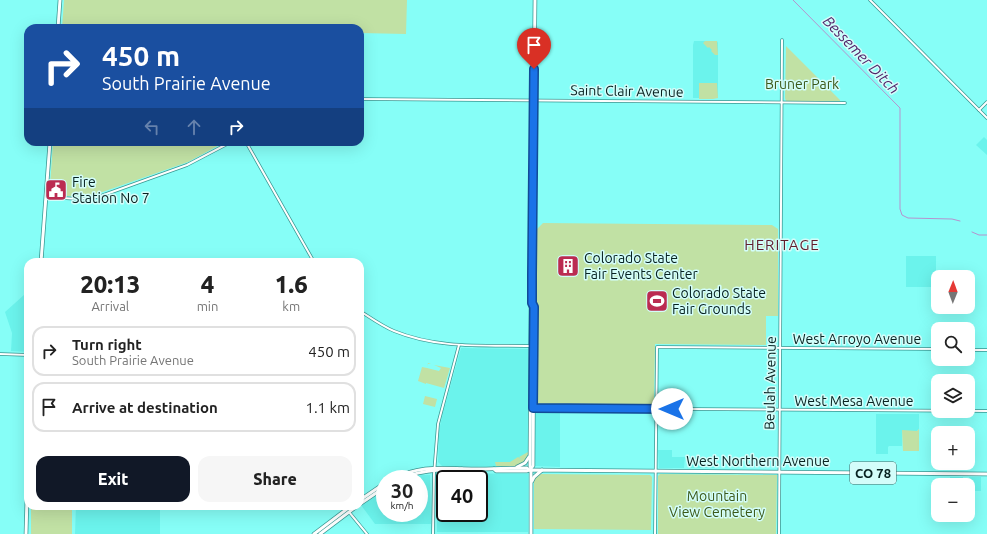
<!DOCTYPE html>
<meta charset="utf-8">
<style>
body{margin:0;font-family:Ubuntu,sans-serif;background:#f6f6f6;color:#222;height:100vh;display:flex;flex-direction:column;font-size:15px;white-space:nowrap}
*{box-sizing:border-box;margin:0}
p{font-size:13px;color:#767676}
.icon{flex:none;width:22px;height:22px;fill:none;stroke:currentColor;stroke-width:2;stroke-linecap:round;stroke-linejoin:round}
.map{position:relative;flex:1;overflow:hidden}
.drawer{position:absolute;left:24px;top:258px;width:340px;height:252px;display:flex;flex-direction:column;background:#fff;border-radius:12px;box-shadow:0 4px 16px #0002}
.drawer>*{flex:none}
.hud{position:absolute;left:24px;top:24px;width:340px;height:122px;border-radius:12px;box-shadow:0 4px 16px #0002;background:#1a4fa0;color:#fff;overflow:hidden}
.needle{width:26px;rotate:1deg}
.controls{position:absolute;left:931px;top:270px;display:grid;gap:8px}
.controls a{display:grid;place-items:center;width:44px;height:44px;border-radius:8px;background:#fff;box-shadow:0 4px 16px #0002;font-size:20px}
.speed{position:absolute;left:376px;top:470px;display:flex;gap:8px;font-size:20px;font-weight:700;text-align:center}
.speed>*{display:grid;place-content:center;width:52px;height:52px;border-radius:50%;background:#fff;box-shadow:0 4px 16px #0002;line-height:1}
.speed small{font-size:10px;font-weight:400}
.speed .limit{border:2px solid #111;border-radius:6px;background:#fff;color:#111}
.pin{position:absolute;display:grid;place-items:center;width:34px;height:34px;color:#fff;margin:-41px -17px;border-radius:50% 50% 50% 0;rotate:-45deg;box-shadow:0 0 4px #0007}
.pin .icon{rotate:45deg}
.me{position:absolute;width:44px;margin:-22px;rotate:270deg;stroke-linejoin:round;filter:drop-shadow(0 0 3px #0008)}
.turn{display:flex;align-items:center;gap:14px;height:84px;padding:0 12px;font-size:18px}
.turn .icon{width:52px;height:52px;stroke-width:2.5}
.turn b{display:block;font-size:28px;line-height:34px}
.lanes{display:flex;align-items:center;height:38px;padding:0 12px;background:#0003;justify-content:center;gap:20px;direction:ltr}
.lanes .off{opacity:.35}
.eta{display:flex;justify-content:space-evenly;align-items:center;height:68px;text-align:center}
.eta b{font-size:24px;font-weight:800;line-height:28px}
.button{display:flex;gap:8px;margin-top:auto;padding:8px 12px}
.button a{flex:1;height:46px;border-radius:12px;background:#111827;color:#fff;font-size:16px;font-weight:800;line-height:46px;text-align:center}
.button a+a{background:#f6f6f6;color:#222}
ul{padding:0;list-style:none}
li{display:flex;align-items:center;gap:12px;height:50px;margin:0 8px 6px;padding:0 4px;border:2px solid #e0e0e0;border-radius:12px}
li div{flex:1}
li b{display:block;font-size:15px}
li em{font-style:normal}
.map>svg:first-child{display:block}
.built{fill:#6bf3ec;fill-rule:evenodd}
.green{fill:#c1e1a4}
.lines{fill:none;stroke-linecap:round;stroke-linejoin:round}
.stream{stroke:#b593ce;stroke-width:1}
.minor-casing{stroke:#399792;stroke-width:3.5}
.major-casing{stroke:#399792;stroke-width:4.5}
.minor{stroke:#fff;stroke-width:2}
.major{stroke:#fff;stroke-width:3}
.route-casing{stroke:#114b97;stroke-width:10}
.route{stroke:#1a73e8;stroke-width:7}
.labels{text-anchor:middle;stroke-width:3;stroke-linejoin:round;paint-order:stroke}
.shield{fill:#d3fdfa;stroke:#446462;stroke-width:1}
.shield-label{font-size:13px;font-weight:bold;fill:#072221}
.park-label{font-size:14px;fill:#3b5818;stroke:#d3fdfa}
.street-label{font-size:14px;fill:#072221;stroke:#d3fdfa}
.poi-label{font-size:14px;fill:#072221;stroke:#d3fdfa;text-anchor:start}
.water-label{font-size:15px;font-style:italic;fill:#4f2268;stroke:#d3fdfa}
.neighbourhood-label{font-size:15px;letter-spacing:1px;fill:#621d2c;stroke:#d3fdfa}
</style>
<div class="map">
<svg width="987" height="534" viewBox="0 0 987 534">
<rect width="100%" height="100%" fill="#86fef7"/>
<g class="built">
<path d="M694,41H717L718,43V98H693V45Z"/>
<path d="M984,137L987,140V155L976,145Z"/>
<rect x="906" y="256" width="30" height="31"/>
<path d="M24,295H28V352L12,351H11L12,333L5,312Z"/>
<path d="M461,348L528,349V452L524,463L513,467L442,466L438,462L439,431L442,416Z"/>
<path d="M536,411L560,412V467L535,466V412Z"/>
<path d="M876,414H919V429L917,431H902V446H889L888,447V454H876Z"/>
<path d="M658,450H672V457H685L684,468H659Z"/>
<path d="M689,457L716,458L715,468H690Z"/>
<rect x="947" y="463" width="16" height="7"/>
<path d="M437,473L528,474V532H437ZM445,479H479V513H445Z"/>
<path d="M422,475H430L431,524H375L361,505L385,489V513H419V479H406L416,476Z"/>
<rect x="950" y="477" width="13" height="8"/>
<rect x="969" y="477" width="12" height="14"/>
<path d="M76,506H160V534H75Z"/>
</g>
<g class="green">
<path d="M64,0H407L406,34L360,33V28H62Z"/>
<path d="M705,41H717L718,55H715L711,51L712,50L709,47L708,48L703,43Z"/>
<path d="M786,46L840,100V101H786L785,98Z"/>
<path d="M699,83H717L718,98L713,99H699Z"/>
<path d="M53,142H225L188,162L91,196L82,197L66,196V186L60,185V188L50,186Z"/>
<path d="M543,223L772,225L778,229V316H766V345L655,344L654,405L653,407L557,406L535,404L536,230Z"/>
<path d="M428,363L431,364H428L427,368L439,371L441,368L434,365L450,368L444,388L426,383V384L418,381L422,367L427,368Z"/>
<path d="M425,396L437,399L435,407L423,404Z"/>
<path d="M919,429V451H903L902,430L917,431Z"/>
<path d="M528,431V454L524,462L515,467L496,466L495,462H510L518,457L522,460L519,457L528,452Z"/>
<path d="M541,474L650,475L652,477L651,530L534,529V481L535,478Z"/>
<path d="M660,474L777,475L776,534H658V476Z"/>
<rect x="31" y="506" width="41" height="28"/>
</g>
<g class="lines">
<g class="stream">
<path d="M793,0L900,108V209L902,215L908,218L952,219L960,221"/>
<path d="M972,232L979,235H987"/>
</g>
<g class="minor-casing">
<g id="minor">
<path d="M870,0L987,118"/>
<path d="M360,99L845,103"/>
<path d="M979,110L987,102"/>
<path d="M246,142L314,262"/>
<path d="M46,197L79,199L98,197L187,165L231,142"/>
<path d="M360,311C371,318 382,326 394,331C438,349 484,345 530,346"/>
<path d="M968,350H987"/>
<path d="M0,354L28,355"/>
<path d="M532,408L987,411"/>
<path d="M349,512L367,534"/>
<path d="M433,534L434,474L438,424L459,345"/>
<path d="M655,534L657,347L938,349"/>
<path d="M779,534L782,40"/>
</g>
</g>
<g class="major-casing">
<g id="major">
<path d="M58,28L60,0"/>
<path d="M41,262L50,142"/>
<path d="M517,467L525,463L529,457"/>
<path d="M531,468L533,466L534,307L532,275L535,0"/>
<path d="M494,469L496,471H527L529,470L987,474"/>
<path d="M393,479C422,464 444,469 475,469C493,469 509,468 527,468L529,470"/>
<path d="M401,479C413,473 425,471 439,470C447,470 454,471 462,469"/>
<path d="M532,481L534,477L542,470"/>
<path d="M360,500L385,483"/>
<path d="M360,504L385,487"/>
<path d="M26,534L28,460"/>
<path d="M314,534L351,506"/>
<path d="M320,534L357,506"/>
<path d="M531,534V468L530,466L531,307L532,303"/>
</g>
</g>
<use href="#minor" class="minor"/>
<use href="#major" class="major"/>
</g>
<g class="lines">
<g class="route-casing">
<path id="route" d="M534,69L532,275V303L534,307L533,408L672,409"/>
</g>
<use href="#route" class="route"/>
</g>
<defs>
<g id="civic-square" transform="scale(1.15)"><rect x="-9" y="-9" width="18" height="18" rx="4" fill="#bb2b51" stroke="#d3fdfa"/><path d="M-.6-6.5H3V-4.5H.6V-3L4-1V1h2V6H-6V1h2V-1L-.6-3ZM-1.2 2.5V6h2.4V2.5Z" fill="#fff"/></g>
<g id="building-square" transform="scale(1.15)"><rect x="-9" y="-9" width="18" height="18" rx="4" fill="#bb2b51" stroke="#d3fdfa"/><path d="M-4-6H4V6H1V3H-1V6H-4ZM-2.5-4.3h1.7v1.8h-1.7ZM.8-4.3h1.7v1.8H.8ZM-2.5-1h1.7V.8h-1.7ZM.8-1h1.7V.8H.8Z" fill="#fff"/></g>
<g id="stadium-square" transform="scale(1.15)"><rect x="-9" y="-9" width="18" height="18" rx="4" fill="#bb2b51" stroke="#d3fdfa"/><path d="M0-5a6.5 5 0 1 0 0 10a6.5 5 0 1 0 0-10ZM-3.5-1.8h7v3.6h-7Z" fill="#fff"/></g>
</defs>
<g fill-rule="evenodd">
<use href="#civic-square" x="56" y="190"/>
<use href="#building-square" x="568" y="266"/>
<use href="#stadium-square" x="657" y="301"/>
</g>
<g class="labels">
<rect class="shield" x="850" y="462" width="46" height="22" rx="3"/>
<g class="shield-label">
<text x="873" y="478">CO 78</text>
</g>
<g class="park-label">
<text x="802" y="89">Bruner Park</text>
<text x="717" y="501">Mountain<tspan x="717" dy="16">View Cemetery</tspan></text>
</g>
<g class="street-label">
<text transform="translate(627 91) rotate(1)" y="5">Saint Clair Avenue</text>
<text x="857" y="344">West Arroyo Avenue</text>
<text transform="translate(770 383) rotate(-89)" y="5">Beulah Avenue</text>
<text x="854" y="406">West Mesa Avenue</text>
<text x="758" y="466">West Northern Avenue</text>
</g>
<g class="poi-label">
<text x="72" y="187">Fire<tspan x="72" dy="16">Station No 7</tspan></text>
<text x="584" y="263">Colorado State<tspan x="584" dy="16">Fair Events Center</tspan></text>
<text x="672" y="298">Colorado State<tspan x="672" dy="16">Fair Grounds</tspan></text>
</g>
<g class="water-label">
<text transform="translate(861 55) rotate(46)" y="5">Bessemer Ditch</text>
</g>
<g class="neighbourhood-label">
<text x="782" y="250">HERITAGE</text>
</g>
</g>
</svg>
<div class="controls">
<a><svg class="needle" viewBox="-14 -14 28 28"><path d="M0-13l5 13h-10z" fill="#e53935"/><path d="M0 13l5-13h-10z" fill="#767676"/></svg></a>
<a><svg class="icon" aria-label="search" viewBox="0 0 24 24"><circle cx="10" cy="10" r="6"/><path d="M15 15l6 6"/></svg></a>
<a><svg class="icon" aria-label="layers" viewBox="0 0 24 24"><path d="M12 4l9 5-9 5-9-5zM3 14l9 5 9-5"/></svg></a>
<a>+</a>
<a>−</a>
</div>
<div class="speed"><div>30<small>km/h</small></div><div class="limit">40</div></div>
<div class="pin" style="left:534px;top:69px;background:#d93025"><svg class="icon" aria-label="arrive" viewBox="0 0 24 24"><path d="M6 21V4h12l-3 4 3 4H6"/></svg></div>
<svg class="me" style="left:672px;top:409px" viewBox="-20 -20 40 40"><circle r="19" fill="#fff"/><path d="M0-13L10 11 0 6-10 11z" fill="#1a73e8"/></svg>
<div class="hud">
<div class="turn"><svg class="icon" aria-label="right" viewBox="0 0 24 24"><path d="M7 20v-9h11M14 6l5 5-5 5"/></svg><div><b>450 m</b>South Prairie Avenue</div></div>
<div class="lanes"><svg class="icon off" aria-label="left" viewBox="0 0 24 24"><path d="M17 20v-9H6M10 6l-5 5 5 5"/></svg><svg class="icon off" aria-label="ahead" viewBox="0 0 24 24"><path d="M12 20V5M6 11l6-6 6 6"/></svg><svg class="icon" aria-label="right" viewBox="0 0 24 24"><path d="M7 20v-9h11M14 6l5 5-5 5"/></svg></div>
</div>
<section class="drawer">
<div class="eta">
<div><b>20:13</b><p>Arrival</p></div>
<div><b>4</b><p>min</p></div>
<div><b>1.6</b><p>km</p></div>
</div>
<ul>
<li><svg class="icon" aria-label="right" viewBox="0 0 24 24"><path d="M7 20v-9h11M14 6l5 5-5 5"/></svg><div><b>Turn right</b><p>South Prairie Avenue</p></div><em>450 m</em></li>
<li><svg class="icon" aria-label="arrive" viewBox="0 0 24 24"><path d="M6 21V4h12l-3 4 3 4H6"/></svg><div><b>Arrive at destination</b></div><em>1.1 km</em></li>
</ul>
<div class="button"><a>Exit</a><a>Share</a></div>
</section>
</div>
